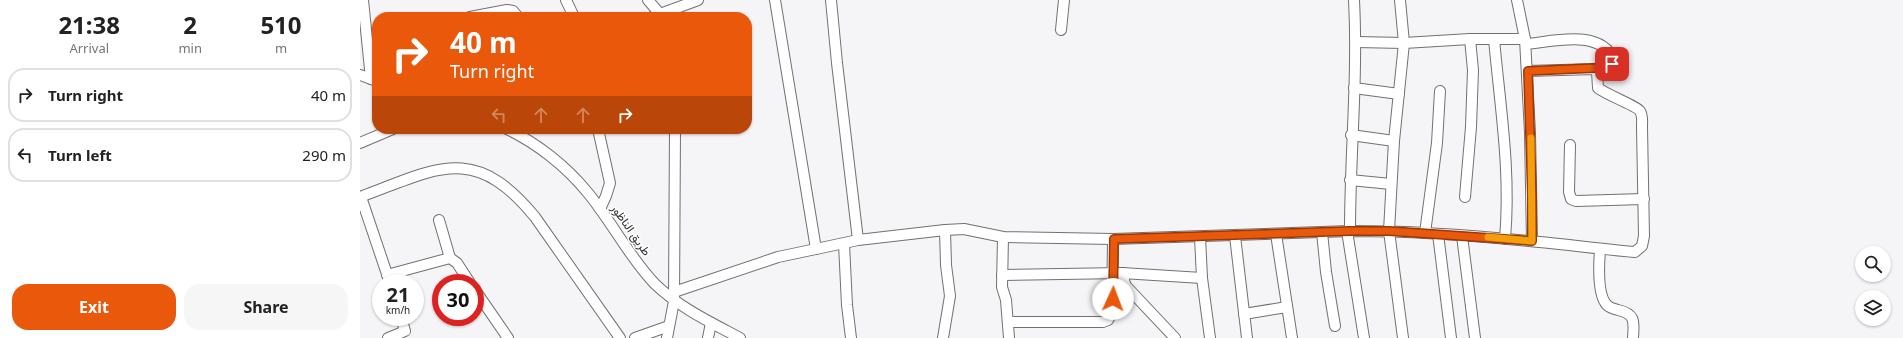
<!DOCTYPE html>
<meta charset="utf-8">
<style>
body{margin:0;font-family:"Noto Sans",Vazirmatn,sans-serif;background:#f6f6f6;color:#222;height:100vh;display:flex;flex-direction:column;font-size:15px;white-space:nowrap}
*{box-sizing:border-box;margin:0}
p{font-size:13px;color:#767676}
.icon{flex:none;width:22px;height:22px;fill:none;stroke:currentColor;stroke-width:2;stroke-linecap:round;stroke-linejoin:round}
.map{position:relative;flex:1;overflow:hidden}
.side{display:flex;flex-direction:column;background:#fff;width:360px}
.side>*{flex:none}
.top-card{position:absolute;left:12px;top:12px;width:380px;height:122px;border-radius:16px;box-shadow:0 1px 3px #0004;background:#ea580c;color:#fff;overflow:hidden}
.buttons{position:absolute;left:1495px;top:246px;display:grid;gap:8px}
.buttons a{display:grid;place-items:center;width:36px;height:36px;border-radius:50%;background:#fff;box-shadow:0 1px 3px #0004;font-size:20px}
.speed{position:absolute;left:12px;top:274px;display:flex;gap:8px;font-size:20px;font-weight:700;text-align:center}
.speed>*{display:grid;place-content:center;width:52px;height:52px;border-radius:50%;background:#fff;box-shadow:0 1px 3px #0004;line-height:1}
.speed small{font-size:10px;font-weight:400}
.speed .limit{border:6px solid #d22;background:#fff;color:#111}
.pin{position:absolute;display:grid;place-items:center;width:34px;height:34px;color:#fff;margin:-17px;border-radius:8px;box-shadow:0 2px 6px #0006}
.me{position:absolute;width:44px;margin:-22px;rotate:2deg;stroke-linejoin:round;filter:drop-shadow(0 0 3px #0008)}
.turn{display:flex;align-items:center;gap:14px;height:84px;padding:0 12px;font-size:18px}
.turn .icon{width:52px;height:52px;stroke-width:2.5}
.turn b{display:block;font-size:28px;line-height:34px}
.lanes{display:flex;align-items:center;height:38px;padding:0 12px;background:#0003;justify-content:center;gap:20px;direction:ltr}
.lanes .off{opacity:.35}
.eta{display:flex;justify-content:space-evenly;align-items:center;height:68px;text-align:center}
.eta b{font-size:24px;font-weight:700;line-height:28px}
.cta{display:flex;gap:8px;margin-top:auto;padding:8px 12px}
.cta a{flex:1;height:46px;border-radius:16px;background:#ea580c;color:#fff;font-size:16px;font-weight:700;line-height:46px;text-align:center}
.cta a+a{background:#f6f6f6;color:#222}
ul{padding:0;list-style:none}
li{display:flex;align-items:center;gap:12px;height:54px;margin:0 8px 6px;padding:0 4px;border:2px solid #e0e0e0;border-radius:16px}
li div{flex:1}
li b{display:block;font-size:15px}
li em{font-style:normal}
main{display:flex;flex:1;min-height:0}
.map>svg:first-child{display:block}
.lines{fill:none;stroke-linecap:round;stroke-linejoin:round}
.minor-casing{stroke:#717073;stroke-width:12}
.minor{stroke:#fff;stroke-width:10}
.route-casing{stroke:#983908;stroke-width:10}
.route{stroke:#ea580c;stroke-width:7}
.slow{stroke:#f59e0b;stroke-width:7}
.labels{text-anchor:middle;stroke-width:3;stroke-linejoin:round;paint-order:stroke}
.street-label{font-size:12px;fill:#343334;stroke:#fff}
</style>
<main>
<section class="side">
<div class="eta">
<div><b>21:38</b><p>Arrival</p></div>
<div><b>2</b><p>min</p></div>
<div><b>510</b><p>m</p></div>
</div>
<ul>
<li><svg class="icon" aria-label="right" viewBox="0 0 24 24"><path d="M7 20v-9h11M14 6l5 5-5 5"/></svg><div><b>Turn right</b></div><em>40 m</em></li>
<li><svg class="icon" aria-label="left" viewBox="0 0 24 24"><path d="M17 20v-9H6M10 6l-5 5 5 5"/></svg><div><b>Turn left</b></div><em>290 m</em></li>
</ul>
<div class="cta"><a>Exit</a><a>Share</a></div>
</section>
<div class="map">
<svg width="1543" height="338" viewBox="0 0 1543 338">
<rect width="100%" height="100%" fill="#f5f4f7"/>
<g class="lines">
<g class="minor-casing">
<g id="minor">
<path d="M3,0L11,79"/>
<path d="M206,0L214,17"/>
<path d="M288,0L300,14"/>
<path d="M415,0L456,249"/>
<path d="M471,0L477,63L498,240"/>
<path d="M1040,0L1044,43L1034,141L1029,231L1043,338"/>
<path d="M1157,0L1165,39"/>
<path d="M110,17L147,10L153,11L158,17"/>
<path d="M292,17L338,0"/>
<path d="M701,30L704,0"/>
<path d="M1134,39C1140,106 1151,171 1145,239"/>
<path d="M996,42L1044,43L1110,39H1165L1170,133L1172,241"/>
<path d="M1166,44C1192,42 1240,28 1254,60L1252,64L1235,69"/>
<path d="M0,75L17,81"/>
<path d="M994,88L1039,94"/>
<path d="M147,129C177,143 207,167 228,193C252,222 269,257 295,284C320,308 350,322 380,338"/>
<path d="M238,129L250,183L246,196L240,209"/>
<path d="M991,135L1034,141"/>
<path d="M0,143L33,129"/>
<path d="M1210,145L1209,192L1211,199L1216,201L1284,199"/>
<path d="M990,180L1031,184"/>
<path d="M0,197C76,169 114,142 175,217L260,338"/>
<path d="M1,197L30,283"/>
<path d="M1105,197L1111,127L1113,70L1110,39"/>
<path d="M79,220L90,258"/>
<path d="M987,231L1004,338"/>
<path d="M990,231C990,154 998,77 994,0"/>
<path d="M962,232L966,272L975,326"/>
<path d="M1065,233L1077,143L1080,91"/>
<path d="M916,234L932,338"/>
<path d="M1078,234L1091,338"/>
<path d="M875,236L887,338"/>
<path d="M1102,236L1115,338"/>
<path d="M643,237L642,287L646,300L649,338"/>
<path d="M840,237L842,278L850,338"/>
<path d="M484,244L487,305L491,338"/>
<path d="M1240,250C1239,263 1237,295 1247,305C1250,308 1254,309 1258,310C1276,314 1274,322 1273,338"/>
<path d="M764,273V281L766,286L815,338"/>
<path d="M27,275L90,258L97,263L110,283"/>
<path d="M642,275L762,273L842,278"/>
<path d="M115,290L148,338"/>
<path d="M314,292L418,257L456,249L498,240L585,230L604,229L643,237L753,239L990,231C1050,231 1110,235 1169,241C1205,244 1240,249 1275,252L1282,246L1284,236L1282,127C1282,122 1283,116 1280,111C1277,106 1247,95 1238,88L1237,71L1235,69L1167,71"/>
<path d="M884,314L927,307"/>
<path d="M648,322H743L748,320L752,312L753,239"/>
<path d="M28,338L45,331L41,317"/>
<path d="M275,338L309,326"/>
<path d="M307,338L314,301L315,129"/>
<path d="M348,338L351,323"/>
<path d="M583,338L590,296L586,265L585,230"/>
</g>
</g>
<use href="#minor" class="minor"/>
</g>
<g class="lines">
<g class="route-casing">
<path id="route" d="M753,299L754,239L990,231H1029L1172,241V195L1168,71L1235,68L1252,64"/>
</g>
<use href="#route" class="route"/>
<path class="slow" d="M1128,237L1172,241L1171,138"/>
</g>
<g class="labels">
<g class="street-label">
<text transform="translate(271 230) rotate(55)" y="4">طريق الناظور</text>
</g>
</g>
</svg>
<div class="buttons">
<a><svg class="icon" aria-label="search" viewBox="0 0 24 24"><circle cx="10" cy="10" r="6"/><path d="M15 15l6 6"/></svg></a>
<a><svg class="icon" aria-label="layers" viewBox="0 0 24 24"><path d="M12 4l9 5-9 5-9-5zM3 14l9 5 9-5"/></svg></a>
</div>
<div class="speed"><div>21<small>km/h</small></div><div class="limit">30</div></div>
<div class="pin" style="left:1252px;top:64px;background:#d93025"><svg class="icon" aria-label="arrive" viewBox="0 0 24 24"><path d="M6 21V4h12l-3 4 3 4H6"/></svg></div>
<svg class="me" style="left:753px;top:299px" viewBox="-20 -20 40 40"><circle r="19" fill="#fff"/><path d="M0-13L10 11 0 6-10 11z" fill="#ea580c"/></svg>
<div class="top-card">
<div class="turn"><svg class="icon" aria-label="right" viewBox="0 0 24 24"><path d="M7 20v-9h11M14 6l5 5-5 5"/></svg><div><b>40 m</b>Turn right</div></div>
<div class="lanes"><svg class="icon off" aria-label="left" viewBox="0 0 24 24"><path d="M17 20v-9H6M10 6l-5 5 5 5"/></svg><svg class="icon off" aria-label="ahead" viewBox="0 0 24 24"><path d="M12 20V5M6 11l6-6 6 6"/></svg><svg class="icon off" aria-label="ahead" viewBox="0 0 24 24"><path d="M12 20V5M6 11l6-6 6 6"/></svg><svg class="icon" aria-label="right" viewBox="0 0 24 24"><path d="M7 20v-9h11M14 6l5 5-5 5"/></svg></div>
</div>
</div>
</main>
